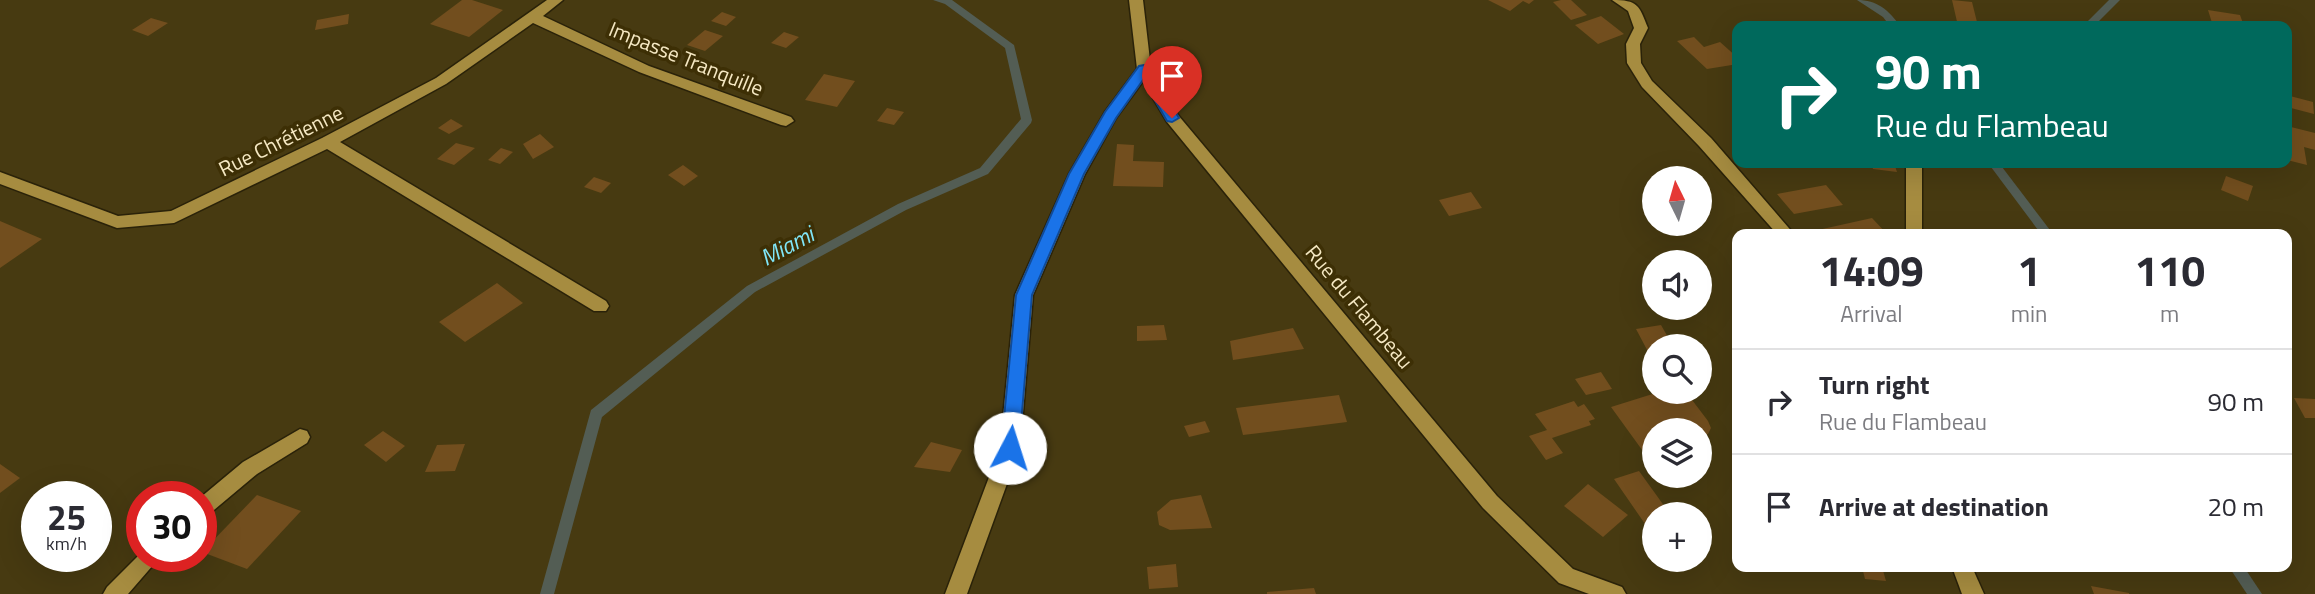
<!DOCTYPE html>
<meta charset="utf-8">
<style>
body{margin:0;font-family:"Titillium Web",sans-serif;background:#f7f7f7;color:#2b2b33;height:100vh;display:flex;flex-direction:column;font-size:26px;white-space:nowrap}
*{box-sizing:border-box;margin:0}
p{font-size:23px;color:#7c7c81}
.icon{flex:none;width:38px;height:38px;fill:none;stroke:currentColor;stroke-width:2;stroke-linecap:round;stroke-linejoin:round}
.map{position:relative;flex:1;overflow:hidden}
.side{position:absolute;left:1732px;top:229px;width:560px;height:343px;display:flex;flex-direction:column;background:#fff;border-radius:14px;box-shadow:0 7px 28px #0002}
.side>*{flex:none}
.banner{position:absolute;left:1732px;top:21px;width:560px;height:147px;border-radius:14px;box-shadow:0 7px 28px #0002;background:#00695c;color:#fff;overflow:hidden}
.needle{width:46px;rotate:355deg}
.fabs{position:absolute;left:1642px;top:166px;display:grid;gap:14px}
.fabs a{display:grid;place-items:center;width:70px;height:70px;border-radius:50%;background:#fff;box-shadow:0 7px 28px #0002;font-size:35px}
.speed{position:absolute;left:21px;top:481px;display:flex;gap:14px;font-size:35px;font-weight:700;text-align:center}
.speed>*{display:grid;place-content:center;width:91px;height:91px;border-radius:50%;background:#fff;box-shadow:0 7px 28px #0002;line-height:1}
.speed small{font-size:18px;font-weight:400}
.speed .limit{border:10px solid #d22;background:#fff;color:#111}
.pin{position:absolute;display:grid;place-items:center;width:60px;height:60px;color:#fff;margin:-72px -30px;border-radius:50% 50% 50% 0;rotate:-45deg;box-shadow:0 0 7px #0007}
.pin .icon{rotate:45deg}
.me{position:absolute;width:77px;margin:-38px;rotate:5deg;stroke-linejoin:round;filter:drop-shadow(0 0 5px #0008)}
.turn{display:flex;align-items:center;gap:24px;height:147px;padding:0 28px;font-size:32px}
.turn .icon{width:91px;height:91px;stroke-width:2.5}
.turn b{display:block;font-size:49px;line-height:60px}
.eta{display:flex;justify-content:space-evenly;align-items:center;height:119px;text-align:center}
.eta b{font-size:42px;font-weight:700;line-height:49px}
ul{padding:0;list-style:none}
li{display:flex;align-items:center;gap:21px;height:105px;padding:0 28px;border-top:2px solid #e1e1e2}
li div{flex:1}
li b{display:block;font-size:26px}
li em{font-style:normal}
.map>svg:first-child{display:block}
.lines{fill:none;stroke-linecap:round;stroke-linejoin:round}
.stream{fill:#535d54;fill-rule:evenodd}
.building{fill:#724e1e}
.lane-casing{stroke:#2a2209;stroke-width:3}
.street-casing{stroke:#2a2209;stroke-width:3}
.lane{fill:#a68c40;fill-rule:evenodd}
.street{fill:#a68c40;fill-rule:evenodd}
.route{fill:#1a73e8;stroke:#114b97;stroke-width:2}
.labels{text-anchor:middle;stroke-width:7;stroke-linejoin:round;paint-order:stroke}
.street-label{font-size:21px;fill:#f5e8c3;stroke:#3d2f05}
.water-label{font-size:23px;font-style:italic;fill:#80e6f8;stroke:#3d2f05}
</style>
<div class="map">
<svg width="2315" height="594" viewBox="0 0 2315 594">
<rect width="100%" height="100%" fill="#473a11"/>
<g class="lines">
<g class="stream">
<path d="M933,0H952L1014,45L1032,120L1031,123L988,174L906,210L755,292L602,417L554,594H540L591,410L747,286L898,204L980,168L1021,119L1005,48L945,4Z"/>
<path d="M1857,0C1877,0 1889,10 1900,26H1890L1883,17Z"/>
<path d="M2109,0H2120L2094,26H2083Z"/>
<path d="M1988,163H1999L2053,234H2041Z"/>
<path d="M2229,567H2244L2262,594H2247Z"/>
</g>
</g>
<g class="building">
<path d="M462,0H472L503,10L469,37L430,24Z"/>
<path d="M1488,0H1534L1529,4L1523,1L1510,11Z"/>
<path d="M1561,0H1571L1587,15L1571,20L1553,2Z"/>
<path d="M1952,0L1972,2L1978,26H1958Z"/>
<path d="M2208,10L2240,15L2244,26H2213Z"/>
<path d="M722,12L736,17L726,26L711,21Z"/>
<path d="M349,14L348,24L315,30L317,20Z"/>
<path d="M1601,16L1624,34L1598,44L1575,25Z"/>
<path d="M151,18L168,23L148,36L132,30Z"/>
<path d="M705,30L723,36L705,51L687,45Z"/>
<path d="M784,32L799,37L786,48L771,43Z"/>
<path d="M1694,37L1704,47L1720,42L1738,58V64L1707,69L1677,41Z"/>
<path d="M824,74L855,81L837,107L805,100Z"/>
<path d="M2290,96L2313,102L2314,114L2291,108Z"/>
<path d="M887,108L904,112L894,125L877,121Z"/>
<path d="M451,119L463,126L449,134L438,128Z"/>
<path d="M2287,126L2315,133V150L2304,147L2307,165L2287,160Z"/>
<path d="M540,134L554,147L533,159L523,144Z"/>
<path d="M456,143L475,148L454,165L437,159Z"/>
<path d="M1117,144L1134,145L1133,161L1164,162L1163,187L1113,186Z"/>
<path d="M501,148L513,152L500,164L488,160Z"/>
<path d="M1871,163H1894L1897,172L1873,169Z"/>
<path d="M683,165L698,176L684,186L668,175Z"/>
<path d="M2226,176L2253,186L2248,201L2221,190Z"/>
<path d="M594,177L611,183L601,193L584,187Z"/>
<path d="M1826,185L1843,205L1794,214L1777,194Z"/>
<path d="M1471,192L1482,208L1449,216L1439,200Z"/>
<path d="M1872,218L1887,234H1822L1818,230Z"/>
<path d="M0,221L42,239L0,268Z"/>
<path d="M497,283L523,303L465,342L439,322Z"/>
<path d="M1164,325L1167,340L1137,341V326Z"/>
<path d="M1661,325L1673,346H1654V363L1636,329Z"/>
<path d="M1293,328L1304,349L1233,360L1230,341Z"/>
<path d="M1601,372L1612,389L1586,395L1575,379Z"/>
<path d="M1659,392H1686L1708,421L1711,428L1708,434L1699,436V430H1654V451L1645,454L1611,407Z"/>
<path d="M1339,395L1347,422L1243,435L1236,408Z"/>
<path d="M2294,398L2315,399V418H2305Z"/>
<path d="M1574,401L1578,407L1584,404L1595,419L1589,421L1591,425L1552,438L1563,453L1546,460L1529,436L1547,430L1535,414Z"/>
<path d="M1205,421L1210,432L1189,437L1184,426Z"/>
<path d="M383,431L405,446L386,462L364,445Z"/>
<path d="M931,442L962,450L950,472L914,467Z"/>
<path d="M465,444L455,471L425,472L437,445Z"/>
<path d="M0,464L20,478L0,493Z"/>
<path d="M1639,471L1670,514H1654V537L1614,479Z"/>
<path d="M1588,484L1628,515L1603,537L1564,506Z"/>
<path d="M257,495L301,511L247,569L202,552Z"/>
<path d="M1201,495L1212,528L1170,530L1159,525L1157,512L1171,500Z"/>
<path d="M1176,564L1178,587L1149,589L1147,567Z"/>
<path d="M1862,567H1882L1886,581L1865,579Z"/>
<path d="M2091,586L2129,593V594H2094Z"/>
<path d="M1314,588L1316,594H1267V592Z"/>
</g>
<g class="lines">
<g class="lane-casing">
<rect id="lane" x="1906" y="163" width="16" height="71"/>
</g>
<g class="street-casing">
<g id="street">
<path d="M547,0H563L543,16L649,66L791,117L794,121L786,126L781,125L639,72L533,23L446,84L340,142L606,301L609,306L606,311H594L327,149L174,223L117,228L0,184V172L118,216L171,211L322,138L436,78Z"/>
<path d="M1129,0H1143L1151,69L1178,115L1497,496L1573,569L1622,587L1626,594H1589L1559,583L1483,508L1167,122L1143,81L1116,118L1085,174L1033,295L1020,448L967,594H945L1000,448L1015,295L1069,174L1105,112L1137,69Z"/>
<path d="M1612,0C1638,0 1639,5 1648,28L1640,44L1641,63L1652,81L1711,138L1794,234H1777L1699,146L1642,87L1627,63L1626,44L1634,28L1628,11Z"/>
<path d="M300,429L307,431L310,437L307,443L257,474L208,515L201,518V497L243,462Z"/>
<path d="M142,552V556H161L128,594H103L107,587Z"/>
<path d="M1952,567H1972L1984,594H1962Z"/>
</g>
</g>
<use href="#lane" class="lane"/>
<use href="#street" class="street"/>
</g>
<path class="route" d="M1144,65L1149,66L1179,118L1172,122L1167,121L1143,80L1116,118L1084,174L1032,295L1019,448L1016,453L1010,455L1004,453L1001,448L1016,295L1069,174L1105,112L1139,66Z"/>
<g class="labels">
<g class="street-label">
<text transform="translate(686 59) rotate(22)" y="7">Impasse Tranquille</text>
<text transform="translate(281 141) rotate(-26)" y="7">Rue Chrétienne</text>
<text transform="translate(1359 307) rotate(50)" y="7">Rue du Flambeau</text>
</g>
<g class="water-label">
<text transform="translate(787 246) rotate(-28)" y="8">Miami</text>
</g>
</g>
</svg>
<div class="fabs">
<a><svg class="needle" viewBox="-14 -14 28 28"><path d="M0-13l5 13h-10z" fill="#e53935"/><path d="M0 13l5-13h-10z" fill="#7c7c81"/></svg></a>
<a><svg class="icon" aria-label="sound" viewBox="0 0 24 24"><path d="M4 9h4l5-4v14l-5-4H4zM17 9q2 3 0 6"/></svg></a>
<a><svg class="icon" aria-label="search" viewBox="0 0 24 24"><circle cx="10" cy="10" r="6"/><path d="M15 15l6 6"/></svg></a>
<a><svg class="icon" aria-label="layers" viewBox="0 0 24 24"><path d="M12 4l9 5-9 5-9-5zM3 14l9 5 9-5"/></svg></a>
<a>+</a>
</div>
<div class="speed"><div>25<small>km/h</small></div><div class="limit">30</div></div>
<div class="pin" style="left:1172px;top:118px;background:#d93025"><svg class="icon" aria-label="arrive" viewBox="0 0 24 24"><path d="M6 21V4h12l-3 4 3 4H6"/></svg></div>
<svg class="me" style="left:1010px;top:448px" viewBox="-20 -20 40 40"><circle r="19" fill="#fff"/><path d="M0-13L10 11 0 6-10 11z" fill="#1a73e8"/></svg>
<div class="banner">
<div class="turn"><svg class="icon" aria-label="right" viewBox="0 0 24 24"><path d="M7 20v-9h11M14 6l5 5-5 5"/></svg><div><b>90 m</b>Rue du Flambeau</div></div>
</div>
<section class="side">
<div class="eta">
<div><b>14:09</b><p>Arrival</p></div>
<div><b>1</b><p>min</p></div>
<div><b>110</b><p>m</p></div>
</div>
<ul>
<li><svg class="icon" aria-label="right" viewBox="0 0 24 24"><path d="M7 20v-9h11M14 6l5 5-5 5"/></svg><div><b>Turn right</b><p>Rue du Flambeau</p></div><em>90 m</em></li>
<li><svg class="icon" aria-label="arrive" viewBox="0 0 24 24"><path d="M6 21V4h12l-3 4 3 4H6"/></svg><div><b>Arrive at destination</b></div><em>20 m</em></li>
</ul>
</section>
</div>
